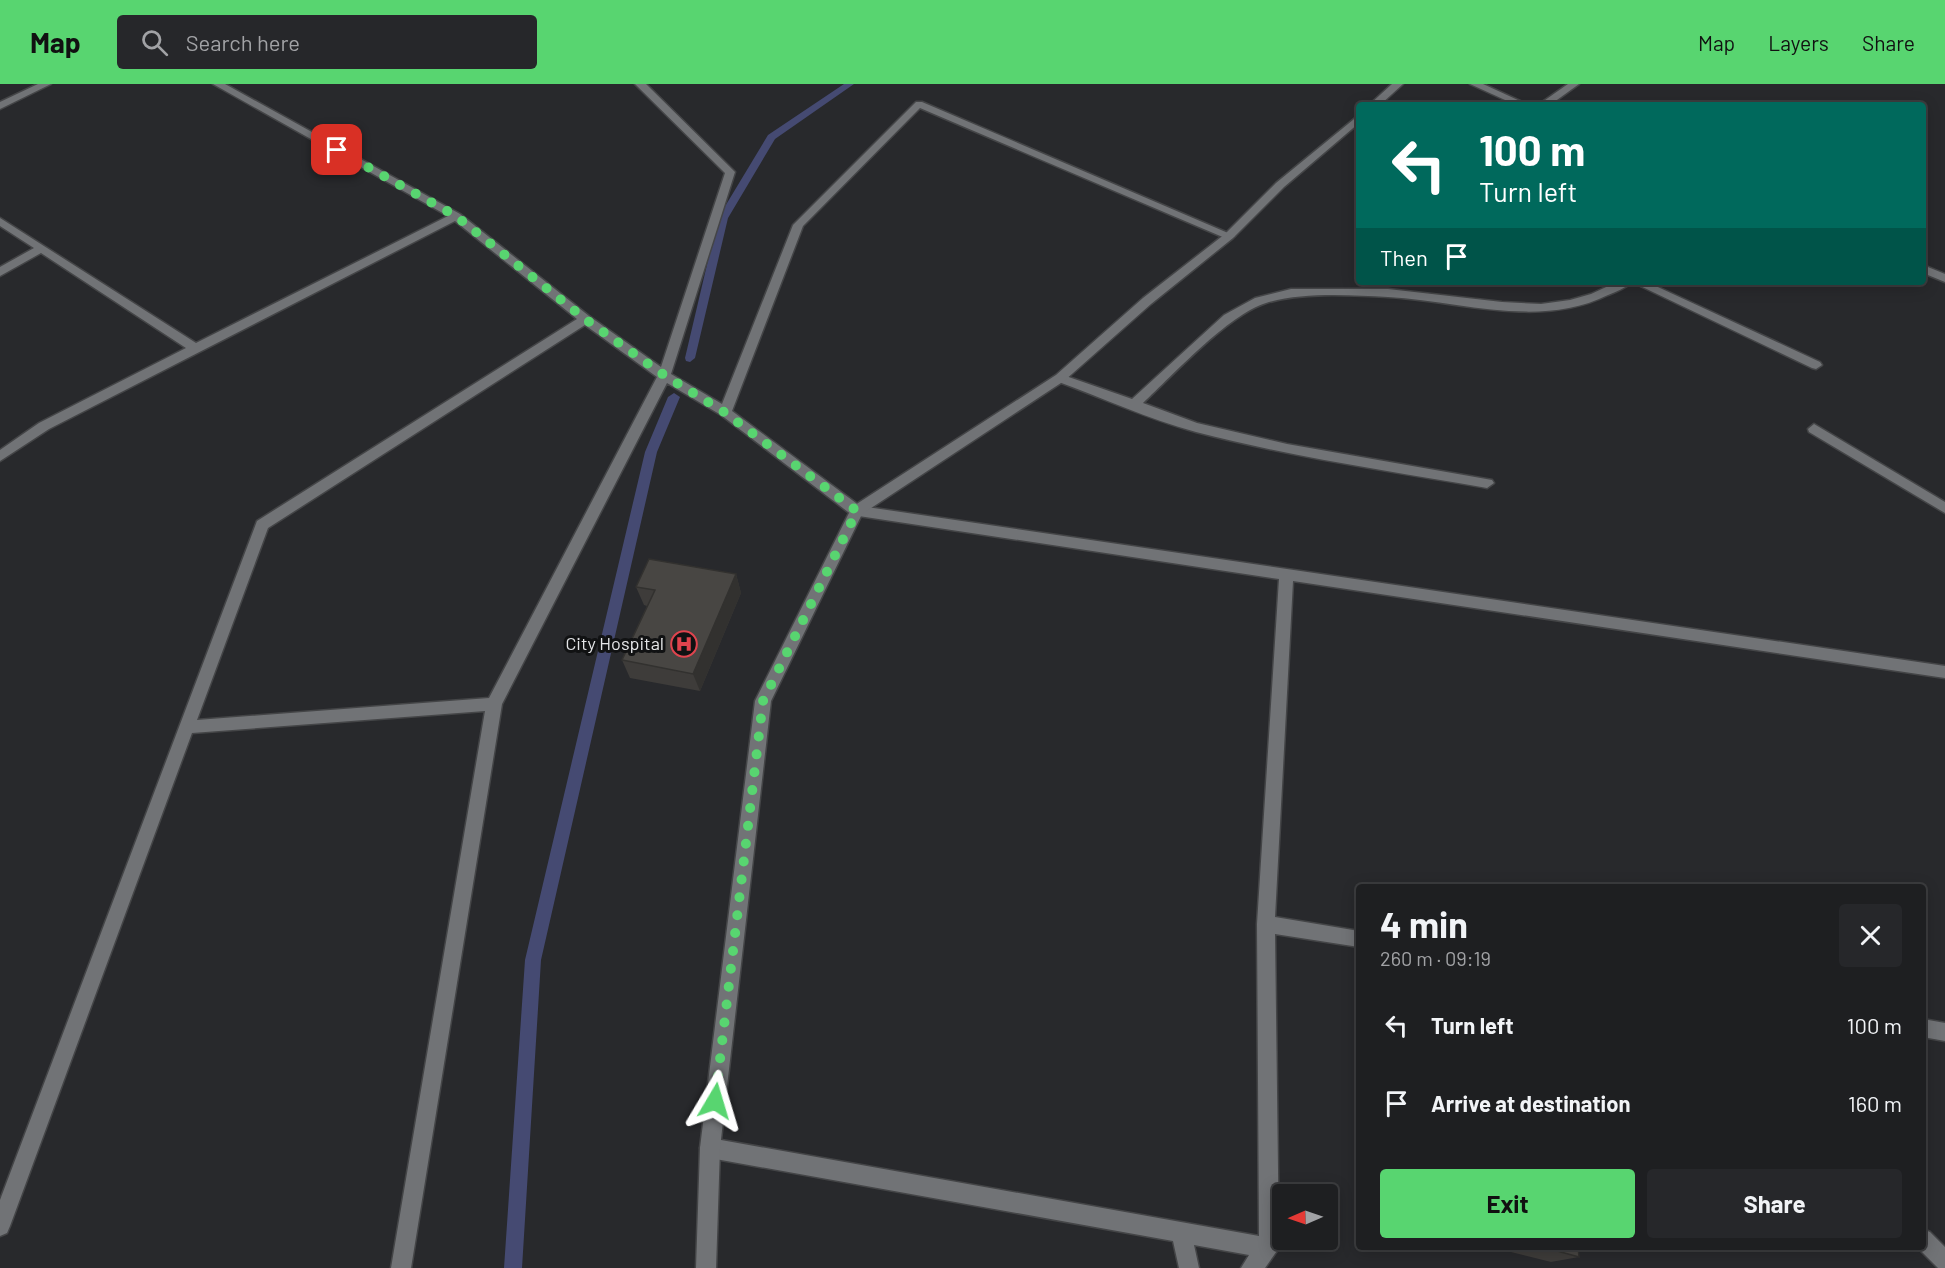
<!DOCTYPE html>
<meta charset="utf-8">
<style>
body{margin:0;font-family:Barlow,sans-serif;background:#26272a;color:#f1f3f6;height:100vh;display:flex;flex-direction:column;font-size:22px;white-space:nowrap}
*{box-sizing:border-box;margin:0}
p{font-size:20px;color:#a1a2a5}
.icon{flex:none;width:33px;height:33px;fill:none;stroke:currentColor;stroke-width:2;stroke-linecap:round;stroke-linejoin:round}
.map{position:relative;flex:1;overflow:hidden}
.sheet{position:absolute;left:1356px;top:800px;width:570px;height:366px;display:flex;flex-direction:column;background:#1e1f21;border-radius:6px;box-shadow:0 3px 15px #0003,0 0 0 2px #3c3d3f}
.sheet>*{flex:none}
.hud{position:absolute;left:1356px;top:18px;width:570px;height:183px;border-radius:6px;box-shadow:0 3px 15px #0003,0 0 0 2px #3c3d3f;background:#00695c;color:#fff;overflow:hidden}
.needle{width:39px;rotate:268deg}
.tools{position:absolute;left:1272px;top:1100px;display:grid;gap:12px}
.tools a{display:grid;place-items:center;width:66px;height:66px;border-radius:6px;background:#1e1f21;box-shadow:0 3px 15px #0003,0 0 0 2px #3c3d3f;font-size:30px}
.pin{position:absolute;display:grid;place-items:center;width:51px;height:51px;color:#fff;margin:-26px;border-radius:12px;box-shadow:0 3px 9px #0006}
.me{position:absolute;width:66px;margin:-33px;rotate:7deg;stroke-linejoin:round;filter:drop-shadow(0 0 4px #0008)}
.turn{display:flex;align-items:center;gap:21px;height:126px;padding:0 24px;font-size:27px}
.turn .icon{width:78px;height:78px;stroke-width:2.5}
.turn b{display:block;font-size:42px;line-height:51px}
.then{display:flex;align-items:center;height:57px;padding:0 24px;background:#0003;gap:12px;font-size:22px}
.round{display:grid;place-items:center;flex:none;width:63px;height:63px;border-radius:6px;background:#26272a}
.overview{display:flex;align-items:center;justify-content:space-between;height:102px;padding:0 24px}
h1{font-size:36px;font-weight:700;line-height:45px}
.action{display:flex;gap:12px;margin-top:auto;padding:12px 24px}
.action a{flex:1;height:69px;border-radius:6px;background:#58d570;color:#111;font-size:24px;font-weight:700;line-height:69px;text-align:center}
.action a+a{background:#26272a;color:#f1f3f6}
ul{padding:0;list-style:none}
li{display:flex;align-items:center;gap:18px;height:78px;padding:0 24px}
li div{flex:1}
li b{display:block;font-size:22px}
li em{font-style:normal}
header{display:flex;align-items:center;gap:36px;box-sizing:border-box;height:84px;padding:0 30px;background:#58d570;color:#111}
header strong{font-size:28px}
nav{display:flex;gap:33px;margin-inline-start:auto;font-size:21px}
.search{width:420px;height:54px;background:#26272a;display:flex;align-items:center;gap:15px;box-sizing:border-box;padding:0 21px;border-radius:6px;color:#a1a2a5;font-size:22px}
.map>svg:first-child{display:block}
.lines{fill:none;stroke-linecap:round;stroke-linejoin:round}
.stream{fill:#454a72;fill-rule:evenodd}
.minor-casing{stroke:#444547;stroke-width:3}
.tertiary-casing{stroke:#444547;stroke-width:3}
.minor{fill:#717376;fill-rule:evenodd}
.tertiary{fill:#717376;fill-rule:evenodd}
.wall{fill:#3e3c3a}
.shaded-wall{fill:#32312f}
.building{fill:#484643;stroke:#32312f;stroke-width:1.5}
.route{stroke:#58d570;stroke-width:10;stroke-dasharray:0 18}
.labels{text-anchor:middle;stroke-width:6;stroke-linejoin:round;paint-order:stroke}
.poi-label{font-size:18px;fill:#e5e6e8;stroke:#111213;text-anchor:end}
</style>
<header>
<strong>Map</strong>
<div class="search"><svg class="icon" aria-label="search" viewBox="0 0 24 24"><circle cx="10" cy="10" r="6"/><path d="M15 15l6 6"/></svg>Search here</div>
<nav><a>Map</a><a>Layers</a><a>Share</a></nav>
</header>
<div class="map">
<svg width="1945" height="1184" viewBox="0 0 1945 1184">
<rect width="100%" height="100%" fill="#28292c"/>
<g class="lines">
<g class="stream">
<path d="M844,0H854L775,55L728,134L695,274L690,278L686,277L685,274L718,134L768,51Z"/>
<path d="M674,309L680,313L657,368L541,876L522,1184H504L525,876L645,368L668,313Z"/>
</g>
<g class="minor-casing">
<g id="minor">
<path d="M38,0H51L0,25V18Z"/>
<path d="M213,0H225L460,130L589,232L661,283L725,89L635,0H646L735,88L671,290L722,320L793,141L916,18H922L1235,152L1229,155L1225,154L920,24L803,142L732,327L860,422L1945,582V594L1293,497L1275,833L1359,847V863L1275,850L1279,1164L1265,1184H1241L1249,1171L1194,1161L1199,1184H1179L1173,1157L710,1074L703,1071L700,1064L703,1057L710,1054L1259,1152L1257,840L1279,495L852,431L721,331L667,299L502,620L411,1184H391L485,627L192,649L10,1142L7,1149L0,1152V1116L257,437L577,235L455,137L49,345L0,377V366L39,339L186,264L41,169L0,192V183L34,164L0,142V134L196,259L448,132ZM585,241L657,293L489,614L197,636L268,444Z"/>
<path d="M1568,0H1579L1550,21H1538Z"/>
<path d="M1617,198H1647L1820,278L1822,281L1816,285L1812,284L1632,198C1625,204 1616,208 1608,211C1539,245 1460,217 1388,213C1350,211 1301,208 1266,219C1228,231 1173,291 1143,319L1197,339L1287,360L1492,396L1494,399L1487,404C1390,387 1292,373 1196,348C1148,335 1103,314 1056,297L1054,294L1060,290L1132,315L1224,231L1255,214L1291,205H1388L1502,218L1541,220L1570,216L1591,210Z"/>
<path d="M1814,340L1945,418V429L1809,348L1808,345Z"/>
<path d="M1923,935L1945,939V957L1923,953Z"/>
<path d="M1923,1145L1930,1148L1945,1163V1184H1938L1916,1162H1923Z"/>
</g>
</g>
<g class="tertiary-casing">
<g id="tertiary">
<path d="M1392,0H1403L1380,21H1369Z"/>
<path d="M1470,0H1483L1529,21H1516Z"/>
<path d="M1359,31V39L1284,103L1233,154L1151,220L1064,297L862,430L771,617L720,1064L716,1184H696L700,1064L755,617L852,423L1056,291L1143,214L1225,150L1276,99Z"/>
<path d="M1923,181L1945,190V198L1923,189Z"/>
</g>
</g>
<use href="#minor" class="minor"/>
<use href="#tertiary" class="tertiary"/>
</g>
<g class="wall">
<path d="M736,490L741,509L700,607L630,594L622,576L647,522L644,521L636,503Z"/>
<path d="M1487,1162H1578L1579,1173L1551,1178Z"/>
</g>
<path class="shaded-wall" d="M736,490L741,509L700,607L693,590Z"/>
<g class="building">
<path d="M649,475L736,490L693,590L622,576L655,506L636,503Z"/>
<path d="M1539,1162H1578L1579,1173Z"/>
</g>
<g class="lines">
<path class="route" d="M337,66L456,132L585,235L664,291L724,328L857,427L763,617L715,1017"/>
</g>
<defs>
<g id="hospital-ring" transform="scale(1.35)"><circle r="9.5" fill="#111213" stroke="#e0444e" stroke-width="1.5"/><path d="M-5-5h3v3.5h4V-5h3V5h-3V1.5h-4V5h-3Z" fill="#e0444e"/></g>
</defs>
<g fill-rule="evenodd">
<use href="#hospital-ring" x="684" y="560"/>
</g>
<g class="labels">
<g class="poi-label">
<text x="664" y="566">City Hospital</text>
</g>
</g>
</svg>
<div class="tools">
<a><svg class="needle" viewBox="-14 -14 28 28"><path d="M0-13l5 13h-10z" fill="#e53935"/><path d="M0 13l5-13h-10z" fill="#a1a2a5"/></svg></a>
</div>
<div class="pin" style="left:337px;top:66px;background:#d93025"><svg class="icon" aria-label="arrive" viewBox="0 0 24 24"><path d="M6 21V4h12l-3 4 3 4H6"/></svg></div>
<svg class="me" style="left:715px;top:1017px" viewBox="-20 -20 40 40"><path d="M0-17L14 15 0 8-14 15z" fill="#58d570" stroke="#fff" stroke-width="4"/></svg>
<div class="hud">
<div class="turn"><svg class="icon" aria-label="left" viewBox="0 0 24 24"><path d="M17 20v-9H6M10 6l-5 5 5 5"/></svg><div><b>100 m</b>Turn left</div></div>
<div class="then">Then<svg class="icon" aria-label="arrive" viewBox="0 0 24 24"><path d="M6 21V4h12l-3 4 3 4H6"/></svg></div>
</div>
<section class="sheet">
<div class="overview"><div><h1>4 min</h1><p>260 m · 09:19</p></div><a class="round"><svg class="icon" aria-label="close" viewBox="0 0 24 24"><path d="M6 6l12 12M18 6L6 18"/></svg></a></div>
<ul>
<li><svg class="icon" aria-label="left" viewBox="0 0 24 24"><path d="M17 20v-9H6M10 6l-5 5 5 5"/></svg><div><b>Turn left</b></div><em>100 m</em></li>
<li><svg class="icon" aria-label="arrive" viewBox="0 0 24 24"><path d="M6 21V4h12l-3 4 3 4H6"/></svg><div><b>Arrive at destination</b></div><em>160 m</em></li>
</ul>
<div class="action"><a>Exit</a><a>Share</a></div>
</section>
</div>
